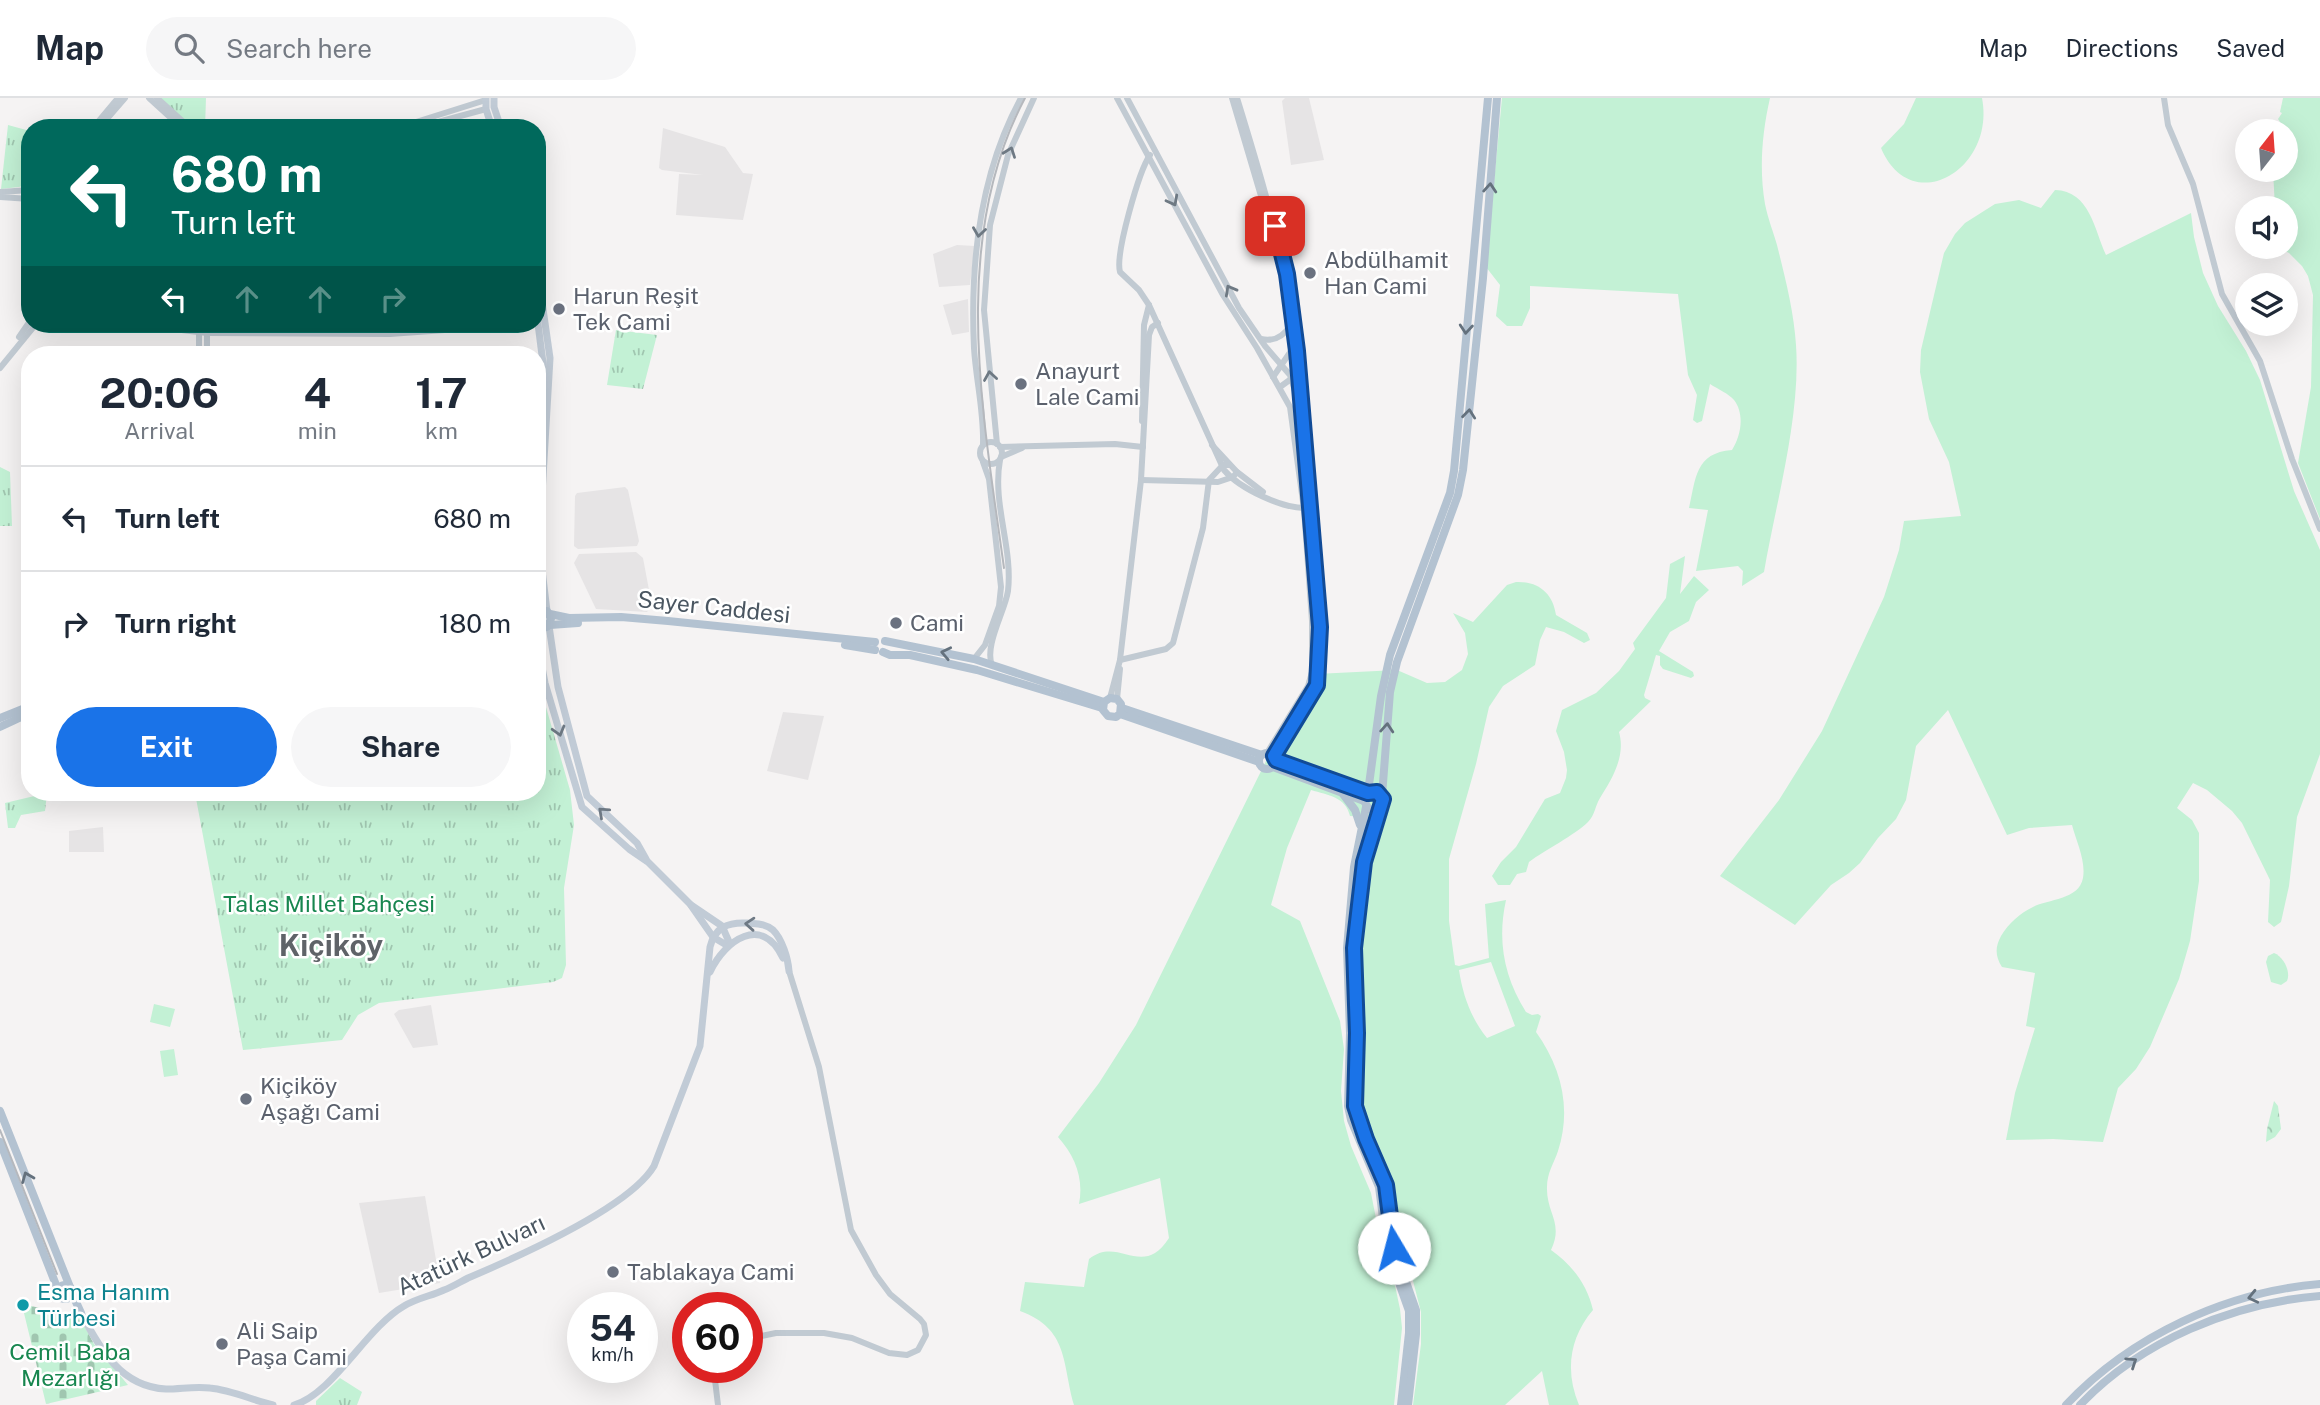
<!DOCTYPE html>
<meta charset="utf-8">
<style>
body{margin:0;font-family:"Public Sans",sans-serif;background:#f6f6f7;color:#1f2937;height:100vh;display:flex;flex-direction:column;font-size:26px;white-space:nowrap}
*{box-sizing:border-box;margin:0}
p{font-size:23px;color:#747a83}
.icon{flex:none;width:38px;height:38px;fill:none;stroke:currentColor;stroke-width:2;stroke-linecap:round;stroke-linejoin:round}
.map{position:relative;flex:1;overflow:hidden}
.sheet{position:absolute;left:21px;top:248px;width:525px;height:455px;display:flex;flex-direction:column;background:#fff;border-radius:28px;box-shadow:0 7px 28px #0002}
.sheet>*{flex:none}
.banner{position:absolute;left:21px;top:21px;width:525px;height:214px;border-radius:28px;box-shadow:0 7px 28px #0002;background:#00695c;color:#fff;overflow:hidden}
.needle{width:46px;rotate:17deg}
.fabs{position:absolute;left:2235px;top:21px;display:grid;gap:14px}
.fabs a{display:grid;place-items:center;width:63px;height:63px;border-radius:50%;background:#fff;box-shadow:0 7px 28px #0002;font-size:35px}
.speed{position:absolute;left:567px;top:1194px;display:flex;gap:14px;font-size:35px;font-weight:700;text-align:center}
.speed>*{display:grid;place-content:center;width:91px;height:91px;border-radius:50%;background:#fff;box-shadow:0 7px 28px #0002;line-height:1}
.speed small{font-size:18px;font-weight:400}
.speed .limit{border:10px solid #d22;background:#fff;color:#111}
.pin{position:absolute;display:grid;place-items:center;width:60px;height:60px;color:#fff;margin:-30px;border-radius:14px;box-shadow:0 4px 10px #0006}
.me{position:absolute;width:77px;margin:-38px;rotate:352deg;stroke-linejoin:round;filter:drop-shadow(0 0 5px #0008)}
.turn{display:flex;align-items:center;gap:24px;height:147px;padding:0 35px;font-size:32px}
.turn .icon{width:91px;height:91px;stroke-width:2.5}
.turn b{display:block;font-size:49px;line-height:60px}
.lanes{display:flex;align-items:center;height:66px;padding:0 35px;background:#0003;justify-content:center;gap:35px;direction:ltr}
.lanes .off{opacity:.35}
.eta{display:flex;justify-content:space-evenly;align-items:center;height:119px;text-align:center}
.eta b{font-size:42px;font-weight:700;line-height:49px}
.button{display:flex;gap:14px;margin-top:auto;padding:14px 35px}
.button a{flex:1;height:80px;border-radius:42px;background:#1a73e8;color:#fff;font-size:28px;font-weight:700;line-height:80px;text-align:center}
.button a+a{background:#f6f6f7;color:#1f2937}
ul{padding:0;list-style:none}
li{display:flex;align-items:center;gap:21px;height:105px;padding:0 35px;border-top:2px solid #e0e1e3}
li div{flex:1}
li b{display:block;font-size:26px}
li em{font-style:normal}
header{display:flex;align-items:center;gap:42px;box-sizing:border-box;height:98px;padding:0 35px;background:#fff;border-bottom:2px solid #e0e1e3}
header strong{font-size:33px}
nav{display:flex;gap:38px;margin-inline-start:auto;font-size:24px}
.search{width:490px;height:63px;background:#f6f6f7;display:flex;align-items:center;gap:18px;box-sizing:border-box;padding:0 24px;border-radius:38px;color:#747a83;font-size:26px}
.map>svg:first-child{display:block}
.education{fill:#e6e4e5}
.grass{fill:#c3f1d5;fill-rule:evenodd}
.forest{fill:url(#forest-crowns)}
.cemetery{fill:url(#cemetery-stones)}
.park{fill:url(#park-tufts)}
.lines{fill:none;stroke-linecap:round;stroke-linejoin:round}
.tertiary{stroke:#c1cad2;stroke-width:6}
.secondary{stroke:#c1cbd6;stroke-width:7}
.primary{stroke:#b3c2d1;stroke-width:8}
.tram{stroke:#b5b8bd;stroke-width:2}
.oneway{stroke:#6e7983}
.oneway2{stroke:#64717d}
.oneway3{stroke:#6e7984}
.route-casing{stroke:#114b97;stroke-width:18}
.route{stroke:#1a73e8;stroke-width:12}
.worship-dot{fill:#6b7280;stroke:#fff;stroke-width:2.5}
.culture-dot{fill:#0f9aa8;stroke:#fff;stroke-width:2.5}
.labels{text-anchor:middle;stroke-width:5;stroke-linejoin:round;paint-order:stroke}
.worship-label{font-size:23px;fill:#5b616d;stroke:#fff;text-anchor:start}
.street-label{font-size:23px;fill:#4a5661;stroke:#fff}
.park-label{font-size:23px;fill:#17864f;stroke:#fff}
.culture-label{font-size:23px;fill:#0d838f;stroke:#fff;text-anchor:start}
.district-label{font-size:30px;font-weight:bold;fill:#5f6368;stroke:#fff}
</style>
<header>
<strong>Map</strong>
<div class="search"><svg class="icon" aria-label="search" viewBox="0 0 24 24"><circle cx="10" cy="10" r="6"/><path d="M15 15l6 6"/></svg>Search here</div>
<nav><a>Map</a><a>Directions</a><a>Saved</a></nav>
</header>
<div class="map">
<svg width="2320" height="1307" viewBox="0 0 2320 1307">
<defs>
<pattern id="forest-crowns" width="20" height="18" patternUnits="userSpaceOnUse" patternTransform="scale(1.75)"><rect width="20" height="18" fill="#c3f1d5"/><path d="M2 6a3 3 0 1 1 6 0M12 15a3 3 0 1 1 6 0" fill="none" stroke="#a0c6b0"/></pattern>
<pattern id="cemetery-stones" width="16" height="16" patternUnits="userSpaceOnUse" patternTransform="scale(1.75)"><rect width="16" height="16" fill="#c3f1d5"/><path d="M2 7V4a2 2 0 0 1 4 0v3zM10 15v-3a2 2 0 0 1 4 0v3z" fill="#a0c6b0"/></pattern>
<pattern id="park-tufts" width="24" height="20" patternUnits="userSpaceOnUse" patternTransform="scale(1.75)"><rect width="24" height="20" fill="#c3f1d5"/><path d="M3 7l-1-3M5 7V3M7 7l1-3M15 17l-1-3M17 17v-4M19 17l1-3" fill="none" stroke="#a0c6b0"/></pattern>
</defs>
<rect width="100%" height="100%" fill="#f5f3f3"/>
<g class="education">
<path d="M1285,0H1309L1324,62L1291,67L1282,3Z"/>
<path d="M663,30L725,49L743,75L753,76L743,122L676,117L679,76L703,77L662,72L659,70Z"/>
<path d="M957,147L975,148L970,187L939,189L933,156Z"/>
<path d="M968,201L969,234L952,237L943,207Z"/>
<path d="M625,389L628,392L639,443L637,448L578,451L574,448L575,398L577,395Z"/>
<path d="M636,454L643,460L652,508L647,514L596,511L574,465L579,456Z"/>
<path d="M783,614L824,618L808,682L767,673Z"/>
<path d="M103,729L104,754H69V733Z"/>
<path d="M431,907L438,947L413,950L394,916L399,912Z"/>
<path d="M425,1098L440,1185L379,1195L359,1105Z"/>
</g>
<g class="grass">
<path d="M1502,0H1770C1762,35 1759,71 1765,106C1768,121 1773,133 1777,147C1785,179 1794,214 1796,247C1801,318 1776,404 1764,474L1742,488L1743,473L1738,468L1696,473L1708,412L1689,410C1696,380 1695,355 1732,352C1741,338 1745,316 1734,302C1729,296 1718,291 1710,286L1702,323L1697,325L1693,322L1697,297L1688,277L1678,196L1530,188V210L1522,228H1507L1496,218L1500,187L1486,169Z"/>
<path d="M1916,0H1982C1996,72 1911,121 1881,50L1904,26Z"/>
<path d="M2283,0H2320V421L2298,365L2311,289L2313,197L2308,178L2302,168L2289,155L2277,149H2286V110H2275L2273,72H2286V33L2278,21L2282,15L2280,14Z"/>
<path d="M2055,92C2090,93 2094,131 2106,157L2191,115L2194,139L2203,175L2218,208L2246,253L2260,282L2294,393L2320,452V656L2297,719L2289,788L2281,824L2274,829L2268,824L2270,782L2242,725L2232,713L2207,692L2193,685L2177,710L2192,722L2199,735V783L2190,843L2179,881L2150,949L2136,971L2118,990L2103,1044L2053,1041L2006,1042L2015,995L2035,930L2026,928L2035,875L2002,869C1995,858 1995,849 2001,838C2009,825 2020,815 2033,809C2048,801 2079,802 2083,780C2086,762 2076,743 2072,727L2029,730L2007,737L1948,612L1916,648L1906,702L1896,721L1878,740L1860,765L1849,775L1831,787L1795,827L1720,778L1779,702L1822,633L1884,499L1899,452L1904,423L1961,418L1949,364L1929,321L1920,274L1921,252L1944,155L1955,136L1965,125L1995,106L2019,102L2041,110Z"/>
<path d="M1685,458L1680,496L1694,478L1709,492L1696,504L1689,523L1670,534L1659,553L1693,574L1694,578L1691,580L1663,571L1660,567V558L1656,557L1644,597L1645,600L1651,603L1619,634C1626,658 1612,681 1600,700C1595,708 1595,717 1588,724C1575,737 1545,752 1529,764L1526,774L1517,776L1510,787H1498L1492,778L1501,764L1516,749L1545,701L1560,695L1566,680L1567,672L1564,654L1556,633L1562,612L1596,595L1619,573L1635,551L1633,545L1666,500L1670,466Z"/>
<path d="M1516,484C1538,483 1553,495 1556,517L1587,535L1590,542L1584,545L1564,534L1546,529L1540,542L1535,567L1503,588L1489,609L1476,666L1449,761V823L1455,867L1459,868L1489,860L1485,806L1506,802C1497,843 1504,879 1526,914L1532,917L1538,916L1541,918L1536,934C1561,969 1572,1010 1558,1053C1554,1065 1547,1075 1547,1089C1546,1115 1564,1125 1551,1152C1572,1167 1587,1186 1593,1212C1569,1240 1565,1274 1579,1307H1549L1542,1273L1505,1307H1413L1421,1246V1214L1412,1179L1400,1146L1393,1084L1365,1023L1360,999L1364,950L1361,818L1370,719L1350,718C1346,699 1328,697 1311,692L1287,750L1271,807L1300,823L1340,923L1344,951L1341,993L1344,1023L1351,1048L1371,1095L1381,1146L1393,1178L1400,1211L1402,1230L1394,1307H1074C1062,1265 1069,1231 1020,1213L1025,1184L1084,1189L1089,1161C1119,1137 1142,1182 1169,1140L1160,1080L1079,1106C1084,1080 1075,1058 1058,1039L1099,985L1136,927L1266,663L1313,588L1316,576L1397,572L1427,585L1445,584L1462,572L1468,556L1465,535L1453,515L1473,524L1507,487ZM1491,864L1515,928L1487,940C1471,920 1463,898 1459,872Z"/>
<path d="M2274,855C2284,859 2291,874 2287,883L2281,887L2271,884L2266,864L2268,858Z"/>
<path d="M154,906L175,911L170,929L150,924Z"/>
<path d="M174,951L178,977L164,979L160,953Z"/>
</g>
<path class="forest" d="M2274,1003L2278,1008L2281,1031L2275,1039L2266,1044L2267,1031Z"/>
<path class="cemetery" d="M26,1207L79,1218L94,1246L128,1287L46,1306L23,1211L27,1210Z"/>
<g class="park">
<path d="M159,0H206L205,30H193Z"/>
<path d="M8,27L30,33V86L19,89L1,91Z"/>
<path d="M616,232L657,237L643,291L607,287Z"/>
<path d="M0,369L10,374L12,428H0Z"/>
<path d="M537,578L570,692L574,727L564,790L566,867L562,880L553,884L379,905L358,917L342,942L243,952L195,695H537Z"/>
<path d="M47,695L45,713L21,717L15,730H8L5,705Z"/>
<path d="M340,1280L362,1294L357,1307H316V1303Z"/>
</g>
<g class="lines">
<g class="tertiary">
<path d="M149,0L182,30"/>
<path d="M157,0L190,30"/>
<path d="M1117,0L1223,197L1257,250L1290,309L1304,411L1312,523V574L1308,588L1267,655"/>
<path d="M1127,0L1239,210L1265,248L1290,277L1298,302L1302,316L1320,529L1319,577L1316,589L1274,658"/>
<path d="M1232,0L1274,142L1286,199L1292,242L1291,253L1273,279"/>
<path d="M1237,0C1268,100 1298,200 1301,305"/>
<path d="M2164,0L2168,27L2193,86L2222,196L2260,263L2292,361L2320,431"/>
<path d="M93,30L118,0"/>
<path d="M99,30L125,0"/>
<path d="M397,30L486,2"/>
<path d="M416,30L486,11"/>
<path d="M1150,57C1139,73 1115,156 1120,174L1139,192L1149,207L1224,372C1240,391 1283,411 1308,410"/>
<path d="M0,94L30,92"/>
<path d="M0,99L30,101"/>
<path d="M131,226L207,235L390,236L527,226"/>
<path d="M188,226L391,230L447,226"/>
<path d="M199,231V257"/>
<path d="M207,231V257"/>
<path d="M19,239L30,223"/>
<path d="M1261,241C1274,244 1283,239 1290,228"/>
<path d="M0,270L36,226"/>
<path d="M1280,289L1291,281L1296,259"/>
<path d="M1142,323L1144,227L1149,207"/>
<circle cx="991" cy="355" r="11"/>
<path d="M983,346C984,314 976,282 974,250C970,165 980,75 1021,0"/>
<path d="M997,346L984,212L990,127L1008,57L1034,0"/>
<path d="M1212,347L1237,374L1263,394"/>
<path d="M1000,349L1115,346L1143,349"/>
<path d="M1001,359L1022,350"/>
<path d="M1141,382L1218,384L1233,379L1237,374"/>
<path d="M974,561L985,547L999,508L1001,489L989,381L983,364"/>
<path d="M1120,562L1166,551L1173,545L1203,430L1209,382L1223,367H1229"/>
<path d="M992,567C984,548 1005,513 1008,493C1013,449 992,406 1000,362"/>
<path d="M1110,600L1120,562L1141,382L1149,237L1152,229L1158,225"/>
<path d="M1117,601L1120,571"/>
<path d="M747,1241L776,1235H824L852,1240L889,1255L907,1257L918,1252L926,1237L924,1226L920,1221L890,1196L876,1177L851,1132L819,969L789,873"/>
<path d="M718,1307L715,1282L719,1269"/>
</g>
<g class="secondary">
<path d="M486,0V11L492,30"/>
<path d="M494,0V9L501,30"/>
<path d="M537,169L550,260L539,447L547,513"/>
<path d="M537,218L543,265L537,338"/>
<path d="M549,528L558,589L587,698L637,745L646,761"/>
<path d="M537,543L545,585L582,709L629,751L648,764L690,806L713,839L728,848"/>
<path d="M691,807L722,828L730,846"/>
<path d="M710,874C725,842 762,816 783,860"/>
<path d="M81,1215C100,1251 121,1289 166,1291C181,1291 195,1288 210,1290C231,1292 252,1302 273,1307"/>
<path d="M294,1307C333,1296 366,1230 404,1208C417,1200 431,1198 444,1192C452,1189 460,1184 468,1180C515,1160 629,1110 654,1068L700,948L710,849C715,829 728,824 747,825C756,826 765,825 773,832C782,841 788,860 789,873"/>
</g>
<g class="primary">
<path d="M537,513H547L551,521L547,529L537,530"/>
<path d="M550,516L569,520L621,519L668,523L875,544"/>
<path d="M550,527L578,525"/>
<path d="M885,543L974,561L1104,604"/>
<path d="M845,547L875,552"/>
<path d="M883,554L890,557H910L977,572L1102,610"/>
<path d="M1122,610L1262,657"/>
<path d="M1120,616L1121,606L1117,601L1110,600L1104,604L1103,612L1108,618L1116,619L1120,616L1259,664"/>
<path d="M0,620L30,608"/>
<path d="M0,629L30,615"/>
<circle cx="1267" cy="663" r="8"/>
<path d="M1276,662L1368,694L1381,598L1390,557L1450,395L1454,373L1488,0"/>
<path d="M1273,669L1364,703"/>
<path d="M1343,696L1355,712L1360,727"/>
<path d="M1382,698L1390,594L1397,564L1458,397L1463,372L1483,180L1497,0"/>
<path d="M1366,709L1354,769L1347,850L1350,935L1348,1008L1351,1022L1379,1089L1387,1151L1409,1213V1235L1401,1307"/>
<path d="M1381,709L1375,712L1369,711L1364,703C1367,690 1382,690 1383,704L1364,764L1354,850L1357,935L1355,1008L1357,1020L1386,1088L1394,1150L1416,1212V1236L1408,1307"/>
<path d="M0,1013L70,1189"/>
<path d="M0,1044L58,1192"/>
<circle cx="65" cy="1194" r="7"/>
<path d="M71,1193L81,1215"/>
<path d="M2066,1307C2131,1238 2226,1194 2320,1186"/>
<path d="M2080,1307C2141,1243 2232,1205 2320,1198"/>
</g>
<g class="tram">
<path d="M1004,470C983,317 949,143 1025,0"/>
<path d="M0,1032L57,1176"/>
</g>
</g>
<defs><path id="oneway-chevron" d="M-2-3.5L2.5 0L-2 3.5" fill="none" stroke-width="1.6" stroke-linecap="round" stroke-linejoin="round" transform="scale(1.75)"/></defs>
<g class="oneway">
<use href="#oneway-chevron" transform="translate(1010 54) rotate(-70)"/>
<use href="#oneway-chevron" transform="translate(1173 103) rotate(62)"/>
<use href="#oneway-chevron" transform="translate(979 134) rotate(98)"/>
<use href="#oneway-chevron" transform="translate(1230 192) rotate(-119)"/>
<use href="#oneway-chevron" transform="translate(990 278) rotate(-99)"/>
</g>
<g class="oneway2">
<use href="#oneway-chevron" transform="translate(1490 90) rotate(-86)"/>
<use href="#oneway-chevron" transform="translate(1466 231) rotate(95)"/>
<use href="#oneway-chevron" transform="translate(1469 316) rotate(-84)"/>
<use href="#oneway-chevron" transform="translate(946 555) rotate(-168)"/>
<use href="#oneway-chevron" transform="translate(1387 630) rotate(-86)"/>
<use href="#oneway-chevron" transform="translate(27 1079) rotate(-112)"/>
<use href="#oneway-chevron" transform="translate(2253 1199) rotate(167)"/>
<use href="#oneway-chevron" transform="translate(2132 1264) rotate(-34)"/>
</g>
<g class="oneway3">
<use href="#oneway-chevron" transform="translate(559 633) rotate(74)"/>
<use href="#oneway-chevron" transform="translate(603 714) rotate(-138)"/>
<use href="#oneway-chevron" transform="translate(750 826) rotate(-176)"/>
</g>
<g class="lines">
<g class="route-casing">
<path id="route" d="M1275,128L1287,176L1297,253L1320,529L1317,587L1274,658L1276,662L1368,695L1377,694L1383,701L1364,764L1354,850L1357,935L1355,1008L1366,1041L1386,1087L1394,1150"/>
</g>
<use href="#route" class="route"/>
</g>
<g class="worship-dot">
<circle cx="1310" cy="175" r="7"/>
<circle cx="559" cy="211" r="7"/>
<circle cx="1021" cy="286" r="7"/>
<circle cx="896" cy="525" r="7"/>
<circle cx="246" cy="1001" r="7"/>
<circle cx="613" cy="1174" r="7"/>
<circle cx="222" cy="1246" r="7"/>
</g>
<circle class="culture-dot" cx="23" cy="1207" r="7"/>
<g class="labels">
<g class="worship-label">
<text x="1324" y="170">Abdülhamit<tspan x="1324" dy="26">Han Cami</tspan></text>
<text x="573" y="206">Harun Reşit<tspan x="573" dy="26">Tek Cami</tspan></text>
<text x="1035" y="281">Anayurt<tspan x="1035" dy="26">Lale Cami</tspan></text>
<text x="910" y="533">Cami</text>
<text x="260" y="996">Kiçiköy<tspan x="260" dy="26">Aşağı Cami</tspan></text>
<text x="627" y="1182">Tablakaya Cami</text>
<text x="236" y="1241">Ali Saip<tspan x="236" dy="26">Paşa Cami</tspan></text>
</g>
<g class="street-label">
<text transform="translate(714 509) rotate(6)" y="8">Sayer Caddesi</text>
<text transform="translate(471 1157) rotate(-25)" y="8">Atatürk Bulvarı</text>
</g>
<g class="park-label">
<text x="329" y="814">Talas Millet Bahçesi</text>
<text x="70" y="1262">Cemil Baba<tspan x="70" dy="26">Mezarlığı</tspan></text>
</g>
<g class="culture-label">
<text x="37" y="1202">Esma Hanım<tspan x="37" dy="26">Türbesi</tspan></text>
</g>
<g class="district-label">
<text x="331" y="858">Kiçiköy</text>
</g>
</g>
</svg>
<div class="fabs">
<a><svg class="needle" viewBox="-14 -14 28 28"><path d="M0-13l5 13h-10z" fill="#e53935"/><path d="M0 13l5-13h-10z" fill="#747a83"/></svg></a>
<a><svg class="icon" aria-label="sound" viewBox="0 0 24 24"><path d="M4 9h4l5-4v14l-5-4H4zM17 9q2 3 0 6"/></svg></a>
<a><svg class="icon" aria-label="layers" viewBox="0 0 24 24"><path d="M12 4l9 5-9 5-9-5zM3 14l9 5 9-5"/></svg></a>
</div>
<div class="speed"><div>54<small>km/h</small></div><div class="limit">60</div></div>
<div class="pin" style="left:1275px;top:128px;background:#d93025"><svg class="icon" aria-label="arrive" viewBox="0 0 24 24"><path d="M6 21V4h12l-3 4 3 4H6"/></svg></div>
<svg class="me" style="left:1394px;top:1150px" viewBox="-20 -20 40 40"><circle r="19" fill="#fff"/><path d="M0-13L10 11 0 6-10 11z" fill="#1a73e8"/></svg>
<div class="banner">
<div class="turn"><svg class="icon" aria-label="left" viewBox="0 0 24 24"><path d="M17 20v-9H6M10 6l-5 5 5 5"/></svg><div><b>680 m</b>Turn left</div></div>
<div class="lanes"><svg class="icon" aria-label="left" viewBox="0 0 24 24"><path d="M17 20v-9H6M10 6l-5 5 5 5"/></svg><svg class="icon off" aria-label="ahead" viewBox="0 0 24 24"><path d="M12 20V5M6 11l6-6 6 6"/></svg><svg class="icon off" aria-label="ahead" viewBox="0 0 24 24"><path d="M12 20V5M6 11l6-6 6 6"/></svg><svg class="icon off" aria-label="right" viewBox="0 0 24 24"><path d="M7 20v-9h11M14 6l5 5-5 5"/></svg></div>
</div>
<section class="sheet">
<div class="eta">
<div><b>20:06</b><p>Arrival</p></div>
<div><b>4</b><p>min</p></div>
<div><b>1.7</b><p>km</p></div>
</div>
<ul>
<li><svg class="icon" aria-label="left" viewBox="0 0 24 24"><path d="M17 20v-9H6M10 6l-5 5 5 5"/></svg><div><b>Turn left</b></div><em>680 m</em></li>
<li><svg class="icon" aria-label="right" viewBox="0 0 24 24"><path d="M7 20v-9h11M14 6l5 5-5 5"/></svg><div><b>Turn right</b></div><em>180 m</em></li>
</ul>
<div class="button"><a>Exit</a><a>Share</a></div>
</section>
</div>
